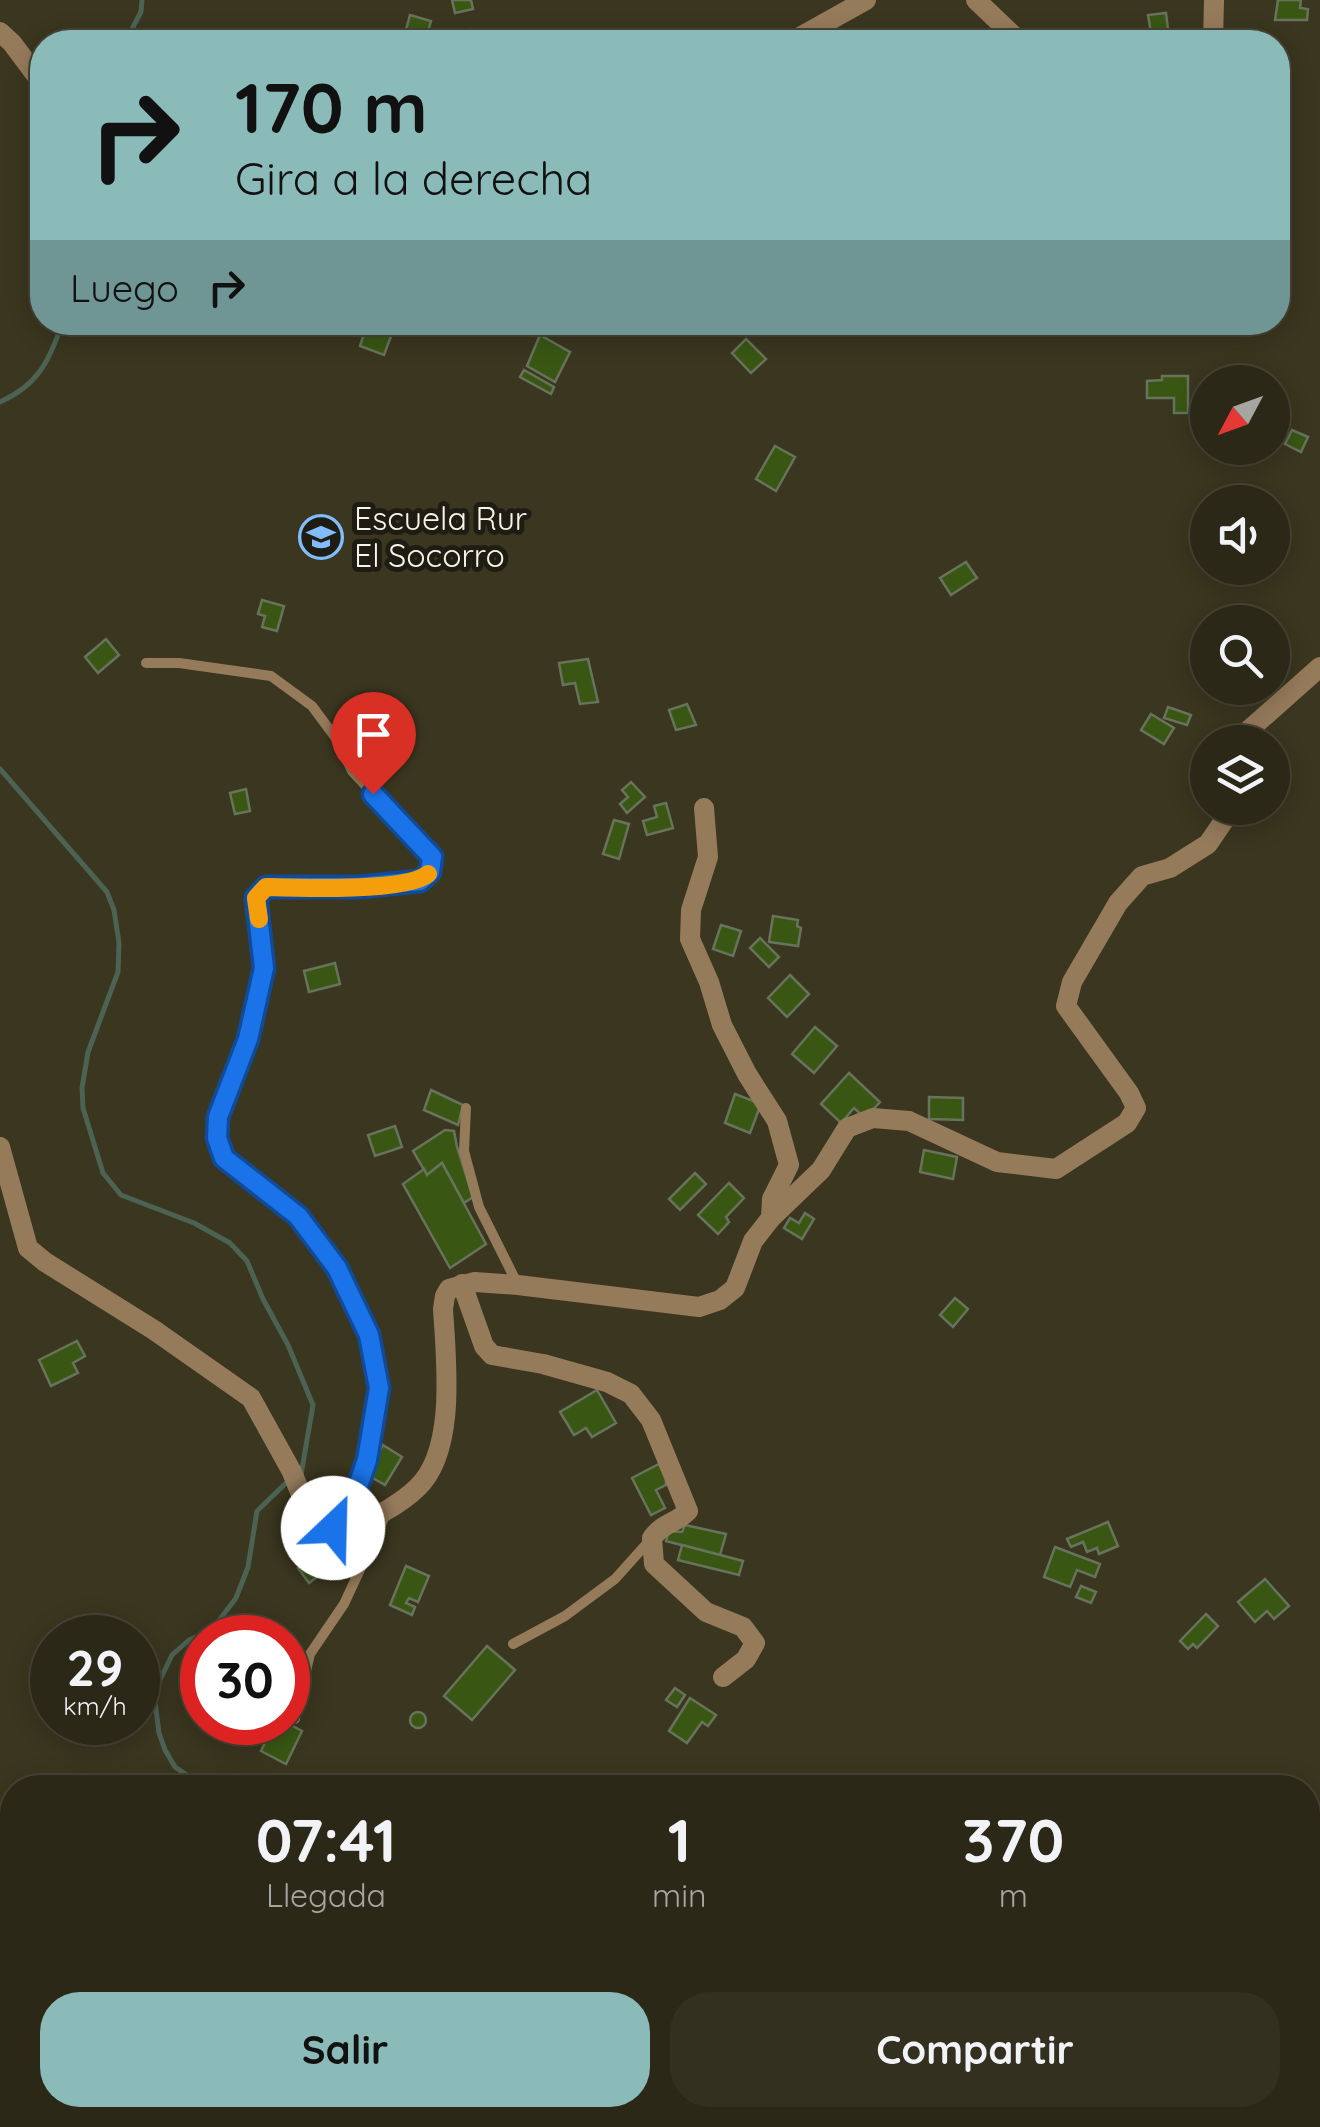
<!DOCTYPE html>
<html lang="es">
<style>
body{margin:0;font-family:Quicksand,sans-serif;background:#343020;color:#f1f3f6;height:100vh;display:flex;flex-direction:column;font-size:38px;white-space:nowrap}
*{box-sizing:border-box;margin:0}
p{font-size:32px;color:#a6a6a1}
.icon{flex:none;width:55px;height:55px;fill:none;stroke:currentColor;stroke-width:2;stroke-linecap:round;stroke-linejoin:round}
.map{position:relative;flex:1;overflow:hidden}
.details{position:absolute;left:0px;top:1775px;width:1320px;height:352px;display:flex;flex-direction:column;background:#2c2817;border-radius:40px 40px 0 0;box-shadow:0 5px 25px #0003,0 0 0 2px #484436}
.details>*{flex:none}
.guide{position:absolute;left:30px;top:30px;width:1260px;height:305px;border-radius:40px;box-shadow:0 5px 25px #0003,0 0 0 2px #484436;background:#8bbbb9;color:#111;overflow:hidden}
.needle{width:65px;rotate:229deg}
.controls{position:absolute;left:1190px;top:365px;display:grid;gap:20px}
.controls a{display:grid;place-items:center;width:100px;height:100px;border-radius:50%;background:#2c2817;box-shadow:0 5px 25px #0003,0 0 0 2px #484436;font-size:50px}
.speed{position:absolute;left:30px;top:1615px;display:flex;gap:20px;font-size:50px;font-weight:700;text-align:center}
.speed>*{display:grid;place-content:center;width:130px;height:130px;border-radius:50%;background:#2c2817;box-shadow:0 5px 25px #0003,0 0 0 2px #484436;line-height:1}
.speed small{font-size:25px;font-weight:400}
.speed .limit{border:15px solid #d22;background:#fff;color:#111}
.pin{position:absolute;display:grid;place-items:center;width:85px;height:85px;color:#fff;margin:-102px -42px;border-radius:50% 50% 50% 0;rotate:-45deg;box-shadow:0 0 10px #0007}
.pin .icon{rotate:45deg}
.me{position:absolute;width:110px;margin:-55px;rotate:24deg;stroke-linejoin:round;filter:drop-shadow(0 0 8px #0008)}
.turn{display:flex;align-items:center;gap:35px;height:210px;padding:0 40px;font-size:45px}
.turn .icon{width:130px;height:130px;stroke-width:2.5}
.turn b{display:block;font-size:70px;line-height:85px}
.then{display:flex;align-items:center;height:95px;padding:0 40px;background:#0003;gap:20px;font-size:38px}
.eta{display:flex;justify-content:space-evenly;align-items:center;height:170px;text-align:center}
.eta b{font-size:60px;font-weight:700;line-height:70px}
.primary-button{display:flex;gap:20px;margin-top:auto;padding:20px 40px}
.primary-button a{flex:1;height:115px;border-radius:40px;background:#8bbbb9;color:#111;font-size:40px;font-weight:700;line-height:115px;text-align:center}
.primary-button a+a{background:#343020;color:#f1f3f6}
.map>svg:first-child{display:block}
.lines{fill:none;stroke-linecap:round;stroke-linejoin:round}
.stream{stroke:#4c6354;stroke-width:5}
.building{fill:#395713;stroke:#67735c;stroke-width:2.5}
.service{stroke:#967b5b;stroke-width:10}
.minor{stroke:#967b5b;stroke-width:20}
.route-casing{stroke:#114b97;stroke-width:25}
.route{stroke:#1a73e8;stroke-width:18}
.slow{stroke:#f59e0b;stroke-width:18}
.labels{text-anchor:middle;stroke-width:10;stroke-linejoin:round;paint-order:stroke}
.poi-label{font-size:32px;fill:#f7f5e7;stroke:#1f1d13;text-anchor:start}
</style>
<div class="map">
<svg width="1320" height="2127" viewBox="0 0 1320 2127">
<rect width="100%" height="100%" fill="#3a361f"/>
<g class="lines">
<g class="stream">
<path d="M125,42L141,12L142,0"/>
<path d="M0,402C40,384 48,361 63,322"/>
<path d="M0,769L107,892L114,910L119,943L118,972L88,1052L82,1088L83,1108L103,1173L121,1195L194,1223L230,1243L247,1261L263,1299L288,1345L313,1405L301,1475"/>
<path d="M206,1788L175,1767L165,1750L159,1733L155,1702L159,1682L172,1655L189,1640L203,1634L217,1623L236,1598L248,1567L257,1511L286,1483"/>
<path d="M550,2115L575,2127"/>
<path d="M388,2127L392,2115"/>
</g>
</g>
<g class="building">
<path d="M452,0H471L473,9L455,13Z"/>
<path d="M1278,0H1301L1300,8L1308,9L1307,20H1275Z"/>
<path d="M1166,13L1169,37L1152,39L1148,15Z"/>
<path d="M410,15L431,21L425,42L404,37Z"/>
<path d="M470,29L482,42H456Z"/>
<path d="M1238,32L1258,38L1257,42H1260H1235Z"/>
<path d="M347,322L396,323L384,355L360,346L365,331Z"/>
<path d="M540,335L570,352L555,382L527,366Z"/>
<path d="M746,339L766,359L751,373L732,353Z"/>
<path d="M524,370L554,387L551,394L520,377Z"/>
<path d="M1162,376H1188V413H1174V398H1147V381L1162,380Z"/>
<path d="M1292,430L1308,437L1301,452L1285,444Z"/>
<path d="M775,446L795,457L776,491L756,479Z"/>
<path d="M966,562L977,578L951,595L940,578Z"/>
<path d="M262,600L284,606L277,631L262,627L265,616L258,614Z"/>
<path d="M106,639L119,655L98,673L85,657Z"/>
<path d="M588,659L598,702L580,704L575,683L563,685L559,663Z"/>
<path d="M687,704L696,725L676,730L669,710Z"/>
<path d="M1168,707L1191,715L1187,725L1164,718Z"/>
<path d="M1151,714L1174,728L1164,744L1141,730Z"/>
<path d="M631,782L645,797L627,813L620,804L628,797L622,790Z"/>
<path d="M246,789L250,811L235,814L230,793Z"/>
<path d="M666,803L673,828L647,835L643,821L657,817L654,806Z"/>
<path d="M614,820L629,824L619,859L603,854Z"/>
<path d="M773,916L798,920L797,926L801,928L798,946L769,942Z"/>
<path d="M721,925L741,931L733,956L713,949Z"/>
<path d="M760,938L779,957L769,967L750,948Z"/>
<path d="M335,963L340,984L309,992L304,971Z"/>
<path d="M790,975L809,994L787,1017L768,998Z"/>
<path d="M815,1027L837,1046L814,1073L792,1054Z"/>
<path d="M849,1073L880,1102L865,1118L854,1108L841,1123L821,1104Z"/>
<path d="M431,1090L463,1105L458,1125L424,1110Z"/>
<path d="M735,1094L761,1104L750,1133L725,1123Z"/>
<path d="M929,1097L963,1098V1120L929,1119Z"/>
<path d="M395,1126L402,1147L375,1156L368,1135Z"/>
<path d="M445,1130L454,1131L457,1147L473,1197L464,1203L442,1163L427,1175L413,1151Z"/>
<path d="M924,1150L957,1157L953,1179L920,1172Z"/>
<path d="M442,1163L486,1244L450,1268L403,1184L424,1169L427,1175Z"/>
<path d="M695,1173L706,1184L680,1210L669,1199Z"/>
<path d="M729,1183L744,1198L726,1217L729,1222L718,1234L698,1215Z"/>
<path d="M805,1213L814,1219L802,1239L784,1228L790,1218L799,1223Z"/>
<path d="M955,1298L968,1309L953,1327L940,1315Z"/>
<path d="M77,1341L85,1356L73,1363L78,1373L51,1386L39,1360Z"/>
<path d="M597,1390L616,1423L592,1437L586,1428L574,1435L560,1412Z"/>
<path d="M383,1445L402,1457L385,1485L366,1474Z"/>
<path d="M659,1464L666,1478V1485L656,1490L665,1508L651,1515L632,1478Z"/>
<path d="M1108,1522L1118,1546L1099,1554L1097,1548L1087,1552L1083,1542L1071,1547L1067,1539Z"/>
<path d="M685,1525L726,1534L720,1555L666,1541L669,1531L682,1532Z"/>
<path d="M304,1528L307,1540L293,1543L291,1530Z"/>
<path d="M339,1538L349,1553L309,1583L298,1568Z"/>
<path d="M682,1545L743,1561L739,1575L678,1560Z"/>
<path d="M1055,1547L1100,1564L1095,1577L1077,1570L1070,1587L1044,1577Z"/>
<path d="M406,1566L429,1576L418,1602L409,1598L406,1603L415,1607L412,1615L390,1605Z"/>
<path d="M1265,1579L1289,1606L1274,1619L1267,1611L1255,1622L1238,1602Z"/>
<path d="M1081,1586L1096,1592L1091,1603L1076,1597Z"/>
<path d="M1206,1614L1218,1626L1197,1648L1193,1644L1188,1649L1180,1641Z"/>
<path d="M487,1646L515,1670L472,1720L444,1696Z"/>
<path d="M675,1688L685,1695L677,1707L666,1700Z"/>
<path d="M690,1698L716,1715L708,1726L702,1722L687,1743L669,1731Z"/>
<circle cx="418" cy="1720" r="8"/>
<path d="M275,1722H285L302,1731L286,1764L261,1751Z"/>
</g>
<g class="lines">
<g class="service">
<path d="M146,663H179L271,676L312,706L338,741L352,771L432,857L430,872L419,881L358,887H266L256,898L264,968L248,1039L219,1117L217,1138L224,1158L298,1216L337,1268L369,1335L379,1388L367,1459L357,1486L321,1520"/>
<path d="M466,1108L464,1151L479,1207L518,1285"/>
<path d="M513,1644L565,1616L615,1579L650,1540"/>
<path d="M295,1719L310,1654L344,1604L385,1516"/>
</g>
<g class="minor">
<path d="M976,0L1020,42"/>
<path d="M0,32L12,43L42,83"/>
<path d="M791,42L866,0"/>
<path d="M1213,42L1214,0"/>
<path d="M1238,742L1250,729L1320,667"/>
<path d="M704,808L708,857L691,910L690,939L709,982L722,1025L747,1074L777,1121L789,1165L772,1199L771,1218"/>
<path d="M0,1147L28,1248L45,1262L154,1330L251,1398L292,1472L302,1497L321,1521L344,1532C370,1519 396,1508 417,1488C457,1451 446,1359 443,1309L445,1296L449,1289L475,1282L518,1285L699,1307L720,1300L735,1288L753,1241L771,1218L821,1170L847,1128L873,1118L909,1121L997,1162L1056,1169L1127,1123L1136,1108L1129,1093L1066,1006L1072,982L1118,903L1142,876L1170,868L1208,844L1229,813V808"/>
<path d="M462,1284L484,1346L492,1355L543,1364L607,1382L631,1394L651,1420L688,1511C675,1524 664,1522 652,1538L654,1564L706,1612L743,1627L755,1643L746,1659L723,1677"/>
</g>
</g>
<g class="lines">
<g class="route-casing">
<path id="route" d="M333,1528L321,1521L358,1486L367,1460L379,1388L369,1335L337,1268L298,1216L224,1158L217,1138L218,1117L248,1039L264,968L256,898L266,887H358L420,881L430,872L432,857L373,794"/>
</g>
<use href="#route" class="route"/>
<path class="slow" d="M259,919L256,898L266,887C297,888 406,892 428,874"/>
</g>
<defs>
<g id="school-ring" transform="scale(2.25)"><circle r="9.5" fill="#1f1d13" stroke="#81bdfa" stroke-width="1.5"/><path d="M0-5L7-2L0 1L-7-2ZM-4 1L0 2.5L4 1V4Q0 6-4 4Z" fill="#81bdfa"/></g>
</defs>
<g fill-rule="evenodd">
<use href="#school-ring" x="321" y="537"/>
</g>
<g class="labels">
<g class="poi-label">
<text x="354" y="530">Escuela Rur<tspan x="354" dy="37">El Socorro</tspan></text>
</g>
</g>
</svg>
<div class="controls">
<a><svg class="needle" viewBox="-14 -14 28 28"><path d="M0-13l5 13h-10z" fill="#e53935"/><path d="M0 13l5-13h-10z" fill="#a6a6a1"/></svg></a>
<a><svg class="icon" aria-label="sound" viewBox="0 0 24 24"><path d="M4 9h4l5-4v14l-5-4H4zM17 9q2 3 0 6"/></svg></a>
<a><svg class="icon" aria-label="search" viewBox="0 0 24 24"><circle cx="10" cy="10" r="6"/><path d="M15 15l6 6"/></svg></a>
<a><svg class="icon" aria-label="layers" viewBox="0 0 24 24"><path d="M12 4l9 5-9 5-9-5zM3 14l9 5 9-5"/></svg></a>
</div>
<div class="speed"><div>29<small>km/h</small></div><div class="limit">30</div></div>
<div class="pin" style="left:373px;top:794px;background:#d93025"><svg class="icon" aria-label="arrive" viewBox="0 0 24 24"><path d="M6 21V4h12l-3 4 3 4H6"/></svg></div>
<svg class="me" style="left:333px;top:1528px" viewBox="-20 -20 40 40"><circle r="19" fill="#fff"/><path d="M0-13L10 11 0 6-10 11z" fill="#1a73e8"/></svg>
<div class="guide">
<div class="turn"><svg class="icon" aria-label="right" viewBox="0 0 24 24"><path d="M7 20v-9h11M14 6l5 5-5 5"/></svg><div><b>170 m</b>Gira a la derecha</div></div>
<div class="then">Luego<svg class="icon" aria-label="right" viewBox="0 0 24 24"><path d="M7 20v-9h11M14 6l5 5-5 5"/></svg></div>
</div>
<section class="details">
<div class="eta">
<div><b>07:41</b><p>Llegada</p></div>
<div><b>1</b><p>min</p></div>
<div><b>370</b><p>m</p></div>
</div>
<div class="primary-button"><a>Salir</a><a>Compartir</a></div>
</section>
</div>
